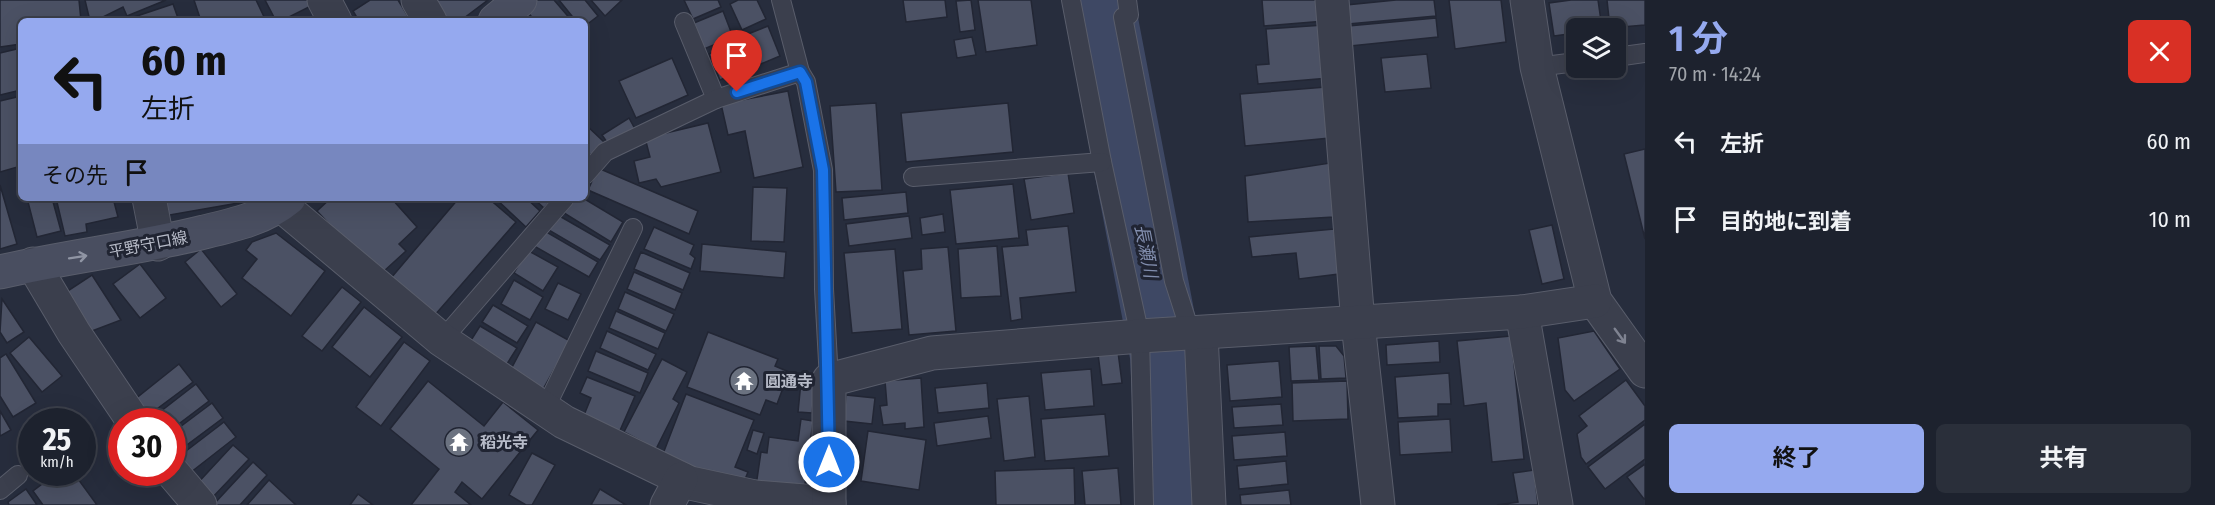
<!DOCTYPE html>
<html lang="ja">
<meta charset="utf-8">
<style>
body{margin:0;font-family:"Fira Sans Condensed","Noto Sans JP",sans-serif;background:#2a2f3a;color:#f1f3f6;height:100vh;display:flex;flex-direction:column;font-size:22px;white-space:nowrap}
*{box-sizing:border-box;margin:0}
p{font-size:20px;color:#a0a4aa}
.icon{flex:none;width:33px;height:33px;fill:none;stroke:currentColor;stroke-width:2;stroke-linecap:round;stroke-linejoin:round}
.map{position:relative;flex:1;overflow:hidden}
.panel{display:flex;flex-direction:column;background:#1d222e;width:570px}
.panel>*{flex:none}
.hud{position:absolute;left:18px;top:18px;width:570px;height:183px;border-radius:9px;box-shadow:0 6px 24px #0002,0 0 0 2px #3b3f4a;background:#95a9ef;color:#111;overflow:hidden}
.tools{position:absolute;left:1566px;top:18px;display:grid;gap:12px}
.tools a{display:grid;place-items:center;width:60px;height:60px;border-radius:9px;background:#1d222e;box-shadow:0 6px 24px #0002,0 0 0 2px #3b3f4a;font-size:30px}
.speed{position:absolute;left:18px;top:408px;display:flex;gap:12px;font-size:30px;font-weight:700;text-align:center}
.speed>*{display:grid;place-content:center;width:78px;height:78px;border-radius:50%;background:#1d222e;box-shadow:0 6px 24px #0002,0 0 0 2px #3b3f4a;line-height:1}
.speed small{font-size:15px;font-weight:400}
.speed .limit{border:9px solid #d22;background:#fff;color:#111}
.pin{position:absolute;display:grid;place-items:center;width:51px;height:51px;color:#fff;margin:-62px -26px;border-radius:50% 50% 50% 0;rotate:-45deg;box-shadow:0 0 6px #0007}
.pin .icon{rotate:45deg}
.me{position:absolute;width:66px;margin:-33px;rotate:0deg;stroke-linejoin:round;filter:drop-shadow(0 0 4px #0008)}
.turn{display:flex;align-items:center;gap:21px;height:126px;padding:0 24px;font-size:27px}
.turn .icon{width:78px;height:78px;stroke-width:2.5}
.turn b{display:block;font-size:42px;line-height:51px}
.then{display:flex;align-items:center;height:57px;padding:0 24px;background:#0003;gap:12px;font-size:22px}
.round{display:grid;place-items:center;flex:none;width:63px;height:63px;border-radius:9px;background:#2a2f3a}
.headline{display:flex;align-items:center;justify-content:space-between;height:102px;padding:0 24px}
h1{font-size:36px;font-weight:700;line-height:45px;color:#95a9ef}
.action{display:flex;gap:12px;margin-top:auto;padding:12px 24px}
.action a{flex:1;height:69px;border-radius:9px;background:#95a9ef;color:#111;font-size:24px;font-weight:700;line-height:69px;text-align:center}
.action a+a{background:#2a2f3a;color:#f1f3f6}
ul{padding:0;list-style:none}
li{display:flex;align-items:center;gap:18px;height:78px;padding:0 24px}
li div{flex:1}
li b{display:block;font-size:22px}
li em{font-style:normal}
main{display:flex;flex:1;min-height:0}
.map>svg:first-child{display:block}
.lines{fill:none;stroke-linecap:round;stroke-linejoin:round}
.river{stroke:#3e4864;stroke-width:72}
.building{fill:#4b5164;stroke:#222634;stroke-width:1.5}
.service-casing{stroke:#595d6b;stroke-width:20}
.minor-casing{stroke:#595d6b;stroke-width:35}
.secondary-casing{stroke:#595d6b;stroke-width:35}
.service{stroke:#3b3f4d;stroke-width:18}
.minor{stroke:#3b3f4d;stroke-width:33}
.secondary{stroke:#494e60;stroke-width:33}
.oneway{stroke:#9095a4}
.oneway2{stroke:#7f8391}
.route-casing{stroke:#114b97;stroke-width:15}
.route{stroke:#1a73e8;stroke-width:10}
.labels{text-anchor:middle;stroke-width:6;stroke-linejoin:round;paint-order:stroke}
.street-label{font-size:16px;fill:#b7bbc8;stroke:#202432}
.poi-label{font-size:16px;font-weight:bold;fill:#b7bbc8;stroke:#202432;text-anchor:start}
.water-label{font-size:18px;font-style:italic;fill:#818dad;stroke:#202432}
</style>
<main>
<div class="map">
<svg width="1645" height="505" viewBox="0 0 1645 505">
<rect width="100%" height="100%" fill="#272d3d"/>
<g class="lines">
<path class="river" d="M1098,0L1166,355L1173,505"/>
</g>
<g class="building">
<path d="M0,0H79L81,21H21V44L0,47Z"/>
<path d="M85,0H166L127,16L123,7L95,21H90Z"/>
<path d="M194,0H256L266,21H201Z"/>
<path d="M265,0H315L317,3L281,21H276Z"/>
<path d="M370,0H398L411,21H359L353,11Z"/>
<path d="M431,0H488L460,21H447Z"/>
<path d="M536,0H554L572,21H535L526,10Z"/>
<path d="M559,0H585L598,16L585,26V21H576Z"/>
<path d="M591,0H622L605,16Z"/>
<path d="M684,0H718L721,7L693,19Z"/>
<path d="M738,0H757L766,19L742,30L730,4Z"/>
<path d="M903,0H945L947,17L906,22Z"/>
<path d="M971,0L975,30L960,32L956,1Z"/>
<path d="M978,0H1031L1037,45L986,52Z"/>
<path d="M1262,0H1323L1325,21L1264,26Z"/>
<path d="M1396,0H1434L1436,16L1348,24L1346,5Z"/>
<path d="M1449,0H1501L1506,42L1455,49Z"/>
<path d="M1571,0H1598L1602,28H1576V33L1554,36L1549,3Z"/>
<path d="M1607,0H1645V25L1610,28Z"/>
<path d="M173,4L179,21H122Z"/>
<path d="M723,11L733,37L704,49L694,23Z"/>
<path d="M1436,18L1438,37L1350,46L1348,26Z"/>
<path d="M1324,25L1329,78L1258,84L1256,65L1269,64L1266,29Z"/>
<path d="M768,26L780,56L756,66L743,36Z"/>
<path d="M972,37L976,55L957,58L954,40Z"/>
<path d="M737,42L748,68L720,80L709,54Z"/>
<path d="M21,48V90L0,95V53Z"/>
<path d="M1427,54L1431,88L1385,92L1381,58Z"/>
<path d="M672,58L688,95L636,118L619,81Z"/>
<path d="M1326,87L1330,138L1245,146L1240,94Z"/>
<path d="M788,91L803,167L754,178L745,131L728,135L721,104Z"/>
<path d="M21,96V166L0,172V101Z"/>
<path d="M876,103L882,190L836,192L830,106Z"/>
<path d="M1008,103L1013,152L906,162L901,113Z"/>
<path d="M629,118L635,129L609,145L602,135Z"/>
<path d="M708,123L721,172L661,187L656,179L639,183L634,161L650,157L645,138Z"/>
<path d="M585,124L604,142L591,155L585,149Z"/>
<path d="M1645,149V239L1624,154Z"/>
<path d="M1330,163L1334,217L1248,222L1245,176Z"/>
<path d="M598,168L698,211L689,234L588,190Z"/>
<path d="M1068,173L1074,213L1031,220L1024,179Z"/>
<path d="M1013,184L1019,238L956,244L950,190Z"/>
<path d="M0,185L17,244L0,249Z"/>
<path d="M753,187L787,188L784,242L751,241Z"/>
<path d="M906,192L908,213L844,220L842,198Z"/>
<path d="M27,198H52L61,231L37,237Z"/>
<path d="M56,198H113L118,217L86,224L87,232L65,236Z"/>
<path d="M160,198H241L244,202L164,216Z"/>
<path d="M331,198H391L417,227L399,244L406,251L383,272L371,269L317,211Z"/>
<path d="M459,198H488L516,222L434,316L391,278Z"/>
<path d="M495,198H526L540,211L526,227Z"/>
<path d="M533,198H553L544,208Z"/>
<path d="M574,198H583L623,222L611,242L564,213Z"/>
<path d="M556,214L610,245L600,260L547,229Z"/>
<path d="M943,214L945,232L922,235L920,218Z"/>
<path d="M909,216L912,238L849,246L846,224Z"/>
<path d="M1552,225L1564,279L1542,284L1529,230Z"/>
<path d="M1068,226L1076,292L1020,298L1022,319L1011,321L1002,247L1028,245L1026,230Z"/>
<path d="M654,227L694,245L690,254L695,258L691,269L644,249Z"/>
<path d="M1334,229L1339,274L1299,279L1296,253L1252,257L1249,237Z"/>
<path d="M543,230L598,262L589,277L534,246Z"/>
<path d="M276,233L325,271L291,316L242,278L257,259L246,250L252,242Z"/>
<path d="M702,244L786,252L784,278L700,271Z"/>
<path d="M997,246L1001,296L961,298L958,249Z"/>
<path d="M948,247L956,331L909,335L903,271L922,269L921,249Z"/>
<path d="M201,249L237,294L221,307L185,262Z"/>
<path d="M895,249L902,329L852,333L844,253Z"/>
<path d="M527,250L558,267L543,291L514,273Z"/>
<path d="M641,252L690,273L683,290L634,269Z"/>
<path d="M140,264L166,298L140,318L113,284Z"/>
<path d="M634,272L682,293L675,310L627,289Z"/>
<path d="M92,275L121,320L84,334L60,296Z"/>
<path d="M514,280L543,297L530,320L501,304Z"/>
<path d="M558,283L581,294L568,320L545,309Z"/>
<path d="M342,287L361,302L322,351L302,336Z"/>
<path d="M625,292L674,314L666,331L618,309Z"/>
<path d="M2,299L24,332L7,343L0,332Z"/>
<path d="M493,305L528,326L517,343L482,322Z"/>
<path d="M364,307L402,337L370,377L332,347Z"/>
<path d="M616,311L665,333L658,349L609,328Z"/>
<path d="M536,322L570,341L542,391L509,373Z"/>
<path d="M480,326L517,348L505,367L468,345Z"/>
<path d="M607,331L656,354L648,370L600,348Z"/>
<path d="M1594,331L1620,369L1574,401L1565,390L1558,338Z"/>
<path d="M708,332L778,359L775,366L789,372L777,404L766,400L760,415L687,387Z"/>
<path d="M1511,336L1524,459L1492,462L1486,403L1464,406L1457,341Z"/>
<path d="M29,337L62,376L42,392L10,353Z"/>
<path d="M1439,341L1440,362L1387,365L1386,345Z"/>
<path d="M404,342L430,361L381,426L356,407Z"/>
<path d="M1316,346L1319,380L1291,381L1289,347Z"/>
<path d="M1319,346H1336L1344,356L1346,378L1321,379Z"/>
<path d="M596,351L648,373L640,393L588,371Z"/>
<path d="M1118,352L1122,383L1102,385L1098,354Z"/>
<path d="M6,354L36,403L13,417L0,396V358Z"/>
<path d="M662,359L687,372L673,399L679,403L656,449L624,432Z"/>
<path d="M1279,361L1282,397L1230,401L1227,365Z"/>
<path d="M179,364L193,382L146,417L134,400Z"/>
<path d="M1091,369L1094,406L1045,410L1041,373Z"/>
<path d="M1449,373L1451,404H1438V416L1398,418L1395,377Z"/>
<path d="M587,377L635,396L618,435L582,420L591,398L580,393Z"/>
<path d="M921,378L924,427L905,429V423L883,425L880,406L887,405L885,381Z"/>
<path d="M1626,380L1645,406V420L1586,464L1581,457L1577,434L1587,426L1579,416Z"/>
<path d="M428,381L484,426L503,402L538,430L482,499L462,482L455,492L471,505H411L439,469L390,429Z"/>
<path d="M1347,381L1348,419L1293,421L1292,383Z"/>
<path d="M801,382L815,383L812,413L798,412Z"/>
<path d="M987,383L989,408L938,413L935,388Z"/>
<path d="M196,384L209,401L172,429V422H147Z"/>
<path d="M686,394L754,420L735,467L748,472L741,489L661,459Z"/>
<path d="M846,395L875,398L872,424L844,421Z"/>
<path d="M1029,396L1035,457L1004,461L997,399Z"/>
<path d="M212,403L223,418L172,456V433Z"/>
<path d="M1281,404L1283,425L1234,428L1232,407Z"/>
<path d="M0,411L11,430L0,436Z"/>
<path d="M1105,414L1109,456L1045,461L1041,419Z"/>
<path d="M988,416L991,438L937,446L934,423Z"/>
<path d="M801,419L813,421L804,492L756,486L761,452L767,453L769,437L798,441Z"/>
<path d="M1450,419L1452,452L1400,455L1398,422Z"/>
<path d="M224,422L236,437L186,476L173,461Z"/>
<path d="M1645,424V459L1605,489L1588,467Z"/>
<path d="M753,430L764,433L757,454L747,450Z"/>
<path d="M868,431L926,440L919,490L861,481Z"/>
<path d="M1285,432L1287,456L1234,460L1232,436Z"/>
<path d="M233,445L249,459L210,500L195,486Z"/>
<path d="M532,453L555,465L532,505H526L509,495Z"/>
<path d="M1286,461L1288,484L1239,489L1237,466Z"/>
<path d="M253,462L267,475L240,505H213Z"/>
<path d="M1645,464V499H1644L1627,477Z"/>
<path d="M1074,468L1075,505H996L995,471Z"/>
<path d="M1118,468L1121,505H1085L1082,471Z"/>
<path d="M1534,470L1538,505H1497L1518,502L1513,473Z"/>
<path d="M58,472H73L97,505H43L33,491Z"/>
<path d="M269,480L296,505H247Z"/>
<path d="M26,489L37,505H9L8,502Z"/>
<path d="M600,489L626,505H591Z"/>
<path d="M1289,490L1291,505H1241L1240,495Z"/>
<path d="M358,494L373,505H350Z"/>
</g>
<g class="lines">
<g class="service-casing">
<g id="service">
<path d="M1071,0L1102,162L1140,336L1144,505"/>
<path d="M1127,0L1129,15L1123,17L1174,281L1191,334"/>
<path d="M684,22L716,99"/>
<path d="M1616,57L1645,53"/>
<path d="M1537,67L1576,62"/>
<path d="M800,72L806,82L823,170L824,289L829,380"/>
<path d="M585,175L605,152L716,99L800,72L781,0"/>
<path d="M913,177L1102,162"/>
<path d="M442,340L565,198"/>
<path d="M545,409L633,228"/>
<path d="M0,490L18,475"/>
</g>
</g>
<g class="minor-casing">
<g id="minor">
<path d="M324,0L335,21"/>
<path d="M418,0L430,21"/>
<path d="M1332,0L1358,323L1378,505"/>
<path d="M1527,0L1537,67L1595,301L1645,371"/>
<path d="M149,198L158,244"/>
<path d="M281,205L442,340L564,422L690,483L755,497L829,503"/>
<path d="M33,264L74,333L134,422"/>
<path d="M1522,312L1556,505"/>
<path d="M1201,333L1209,505"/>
<path d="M172,472L200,505"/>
<path d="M667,505L681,479"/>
<path d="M829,505V380L932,353L1140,336L1522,312L1595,301"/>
</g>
</g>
<g class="secondary-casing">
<g id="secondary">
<path d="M495,21L520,0"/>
<path d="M0,272C68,256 137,249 204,232C234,225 265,218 289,198"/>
</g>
</g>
<use href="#service" class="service"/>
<use href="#minor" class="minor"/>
<use href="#secondary" class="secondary"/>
</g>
<defs><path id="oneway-shaft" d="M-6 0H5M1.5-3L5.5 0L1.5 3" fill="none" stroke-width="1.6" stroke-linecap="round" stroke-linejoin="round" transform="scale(1.5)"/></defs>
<use class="oneway" href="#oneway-shaft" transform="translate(78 257) rotate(-9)"/>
<use class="oneway2" href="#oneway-shaft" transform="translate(1620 336) rotate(54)"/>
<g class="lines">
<g class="route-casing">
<path id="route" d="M737,92L800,72L806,82L823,170L829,462"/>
</g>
<use href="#route" class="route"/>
</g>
<defs>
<g id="temple-disc" transform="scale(1.5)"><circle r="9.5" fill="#6b7280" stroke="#202432"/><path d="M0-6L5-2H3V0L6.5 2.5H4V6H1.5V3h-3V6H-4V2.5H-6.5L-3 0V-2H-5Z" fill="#fff"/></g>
</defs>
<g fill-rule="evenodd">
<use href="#temple-disc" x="744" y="381"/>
<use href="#temple-disc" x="459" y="442"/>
</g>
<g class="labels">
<g class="street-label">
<text transform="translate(148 244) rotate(-11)" y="6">平野守口線</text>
</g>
<g class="poi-label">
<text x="765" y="387">圓通寺</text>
<text x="480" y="448">稻光寺</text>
</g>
<g class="water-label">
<text transform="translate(1146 251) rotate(79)" y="6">長瀬川</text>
</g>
</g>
</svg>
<div class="tools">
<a><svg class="icon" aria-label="layers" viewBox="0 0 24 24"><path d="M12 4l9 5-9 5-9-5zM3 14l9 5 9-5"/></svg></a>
</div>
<div class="speed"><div>25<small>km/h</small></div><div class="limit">30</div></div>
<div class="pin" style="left:737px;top:92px;background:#d93025"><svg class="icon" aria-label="arrive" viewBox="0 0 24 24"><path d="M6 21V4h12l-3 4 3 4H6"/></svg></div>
<svg class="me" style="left:829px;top:462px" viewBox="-20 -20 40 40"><circle r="17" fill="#1a73e8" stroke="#fff" stroke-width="3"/><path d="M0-11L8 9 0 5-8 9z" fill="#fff"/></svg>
<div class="hud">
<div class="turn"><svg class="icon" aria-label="left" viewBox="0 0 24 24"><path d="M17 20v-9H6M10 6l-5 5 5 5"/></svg><div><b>60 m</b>左折</div></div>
<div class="then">その先<svg class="icon" aria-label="arrive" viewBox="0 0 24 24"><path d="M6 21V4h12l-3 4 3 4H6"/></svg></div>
</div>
</div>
<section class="panel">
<div class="headline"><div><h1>1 分</h1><p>70 m · 14:24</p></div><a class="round" style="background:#d93025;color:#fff"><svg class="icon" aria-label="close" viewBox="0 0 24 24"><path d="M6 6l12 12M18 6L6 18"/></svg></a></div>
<ul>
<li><svg class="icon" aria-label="left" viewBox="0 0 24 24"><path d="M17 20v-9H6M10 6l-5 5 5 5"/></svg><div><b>左折</b></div><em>60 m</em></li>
<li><svg class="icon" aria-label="arrive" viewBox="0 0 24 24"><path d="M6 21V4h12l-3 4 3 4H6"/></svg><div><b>目的地に到着</b></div><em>10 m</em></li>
</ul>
<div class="action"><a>終了</a><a>共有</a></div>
</section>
</main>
